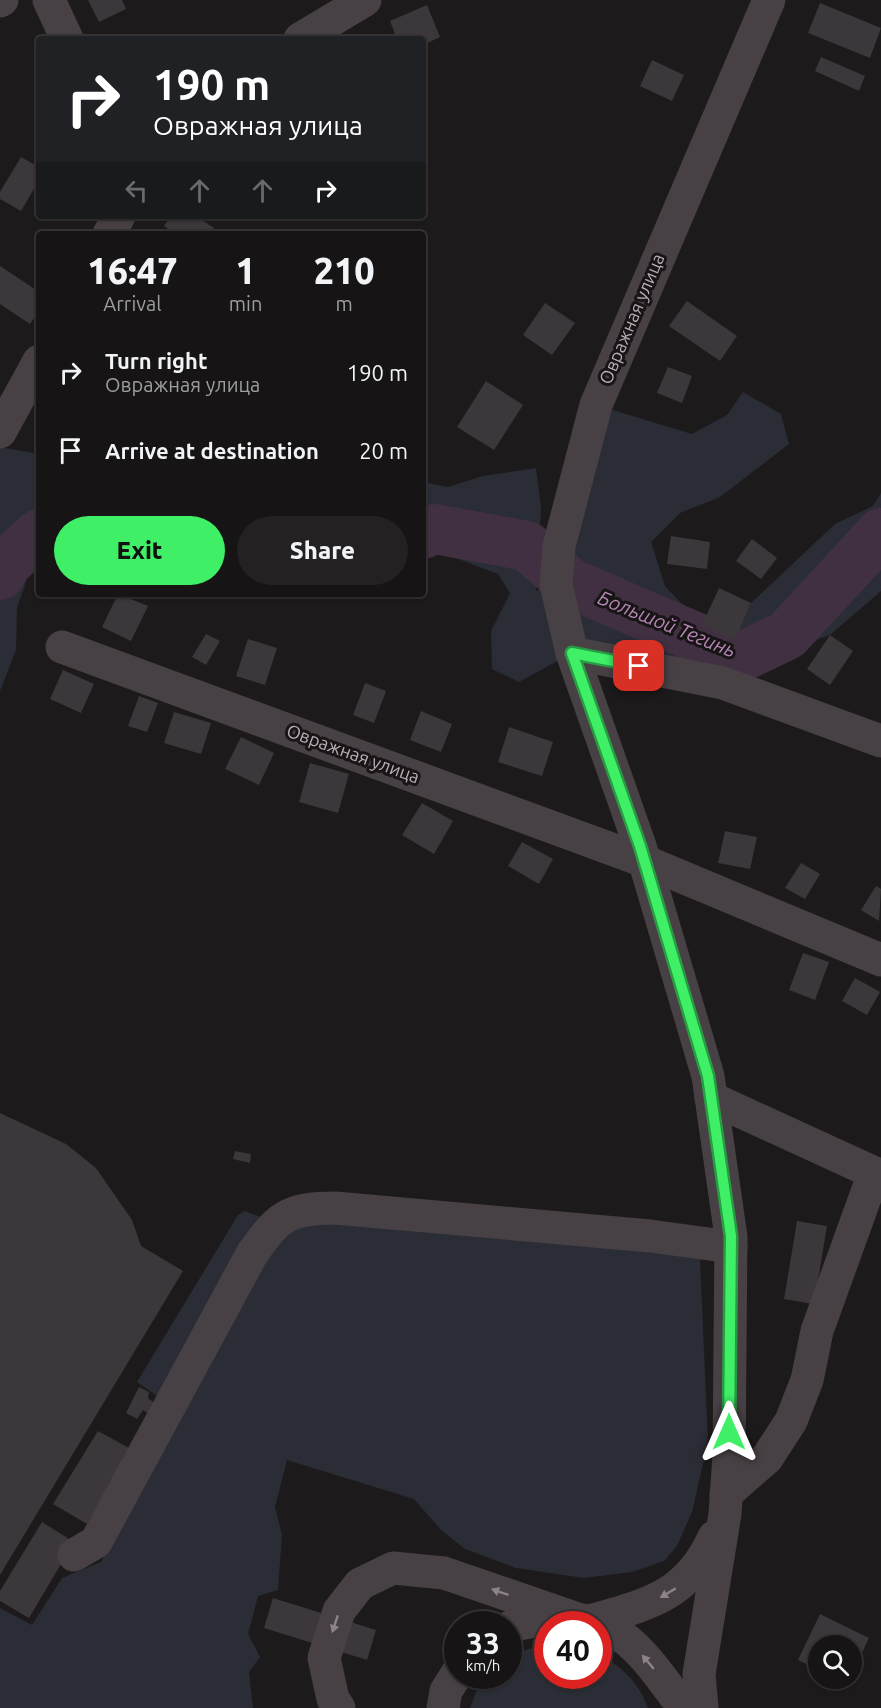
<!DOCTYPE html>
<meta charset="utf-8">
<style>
body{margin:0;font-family:Ubuntu,sans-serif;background:#232122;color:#f1f3f6;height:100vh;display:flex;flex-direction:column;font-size:22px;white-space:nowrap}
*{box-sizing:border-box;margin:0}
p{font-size:20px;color:#9e9ea0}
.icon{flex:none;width:33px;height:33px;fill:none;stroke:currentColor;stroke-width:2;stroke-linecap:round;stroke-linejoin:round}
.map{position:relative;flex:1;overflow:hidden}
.details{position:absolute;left:36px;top:231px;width:390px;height:366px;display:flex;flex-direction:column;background:#161414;border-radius:6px;box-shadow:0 2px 4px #0004,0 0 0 2px #353334}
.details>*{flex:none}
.guide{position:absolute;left:36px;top:36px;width:390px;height:183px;border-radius:6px;box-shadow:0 2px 4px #0004,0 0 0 2px #353334;background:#202124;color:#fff;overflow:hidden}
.buttons{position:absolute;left:808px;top:1635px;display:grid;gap:12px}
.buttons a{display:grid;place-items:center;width:54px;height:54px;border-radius:50%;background:#161414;box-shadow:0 2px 4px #0004,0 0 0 2px #353334;font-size:30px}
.speed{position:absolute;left:444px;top:1611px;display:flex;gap:12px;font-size:30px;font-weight:700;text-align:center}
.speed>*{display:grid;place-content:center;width:78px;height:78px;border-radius:50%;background:#161414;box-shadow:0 2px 4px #0004,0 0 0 2px #353334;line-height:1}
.speed small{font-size:15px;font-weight:400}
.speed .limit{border:9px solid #d22;background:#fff;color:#111}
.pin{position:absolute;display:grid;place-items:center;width:51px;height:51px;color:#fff;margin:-26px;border-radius:12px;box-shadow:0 3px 9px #0006}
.me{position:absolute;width:66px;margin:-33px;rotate:0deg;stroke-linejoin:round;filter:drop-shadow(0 0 4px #0008)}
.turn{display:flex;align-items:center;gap:21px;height:126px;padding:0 18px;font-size:27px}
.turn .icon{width:78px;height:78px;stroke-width:2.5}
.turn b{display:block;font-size:42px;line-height:51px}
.lanes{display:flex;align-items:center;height:57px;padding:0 18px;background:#0003;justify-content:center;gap:30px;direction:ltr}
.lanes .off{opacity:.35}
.eta{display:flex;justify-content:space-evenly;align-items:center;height:102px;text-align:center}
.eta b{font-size:36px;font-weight:800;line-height:42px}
.button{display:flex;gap:12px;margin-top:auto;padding:12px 18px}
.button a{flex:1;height:69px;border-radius:36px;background:#3ff067;color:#111;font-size:24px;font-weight:800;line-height:69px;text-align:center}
.button a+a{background:#232122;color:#f1f3f6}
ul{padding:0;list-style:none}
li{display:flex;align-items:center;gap:18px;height:78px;padding:0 18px}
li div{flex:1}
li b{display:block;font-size:22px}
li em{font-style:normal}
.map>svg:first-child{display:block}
.green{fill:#2a2d35}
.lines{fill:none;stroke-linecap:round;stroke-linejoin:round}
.river{stroke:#413041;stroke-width:50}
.building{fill:#3c373a}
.minor{stroke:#474044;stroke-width:33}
.oneway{fill:#8d818a}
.route-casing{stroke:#299c43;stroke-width:15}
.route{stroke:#3ff067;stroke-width:10}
.labels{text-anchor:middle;stroke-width:6;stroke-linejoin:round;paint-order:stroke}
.street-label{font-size:18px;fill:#bcadb8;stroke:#181516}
.water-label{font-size:20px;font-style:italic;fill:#b685b4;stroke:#181516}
</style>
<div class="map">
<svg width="881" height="1708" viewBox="0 0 881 1708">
<rect width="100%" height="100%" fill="#1d1a1b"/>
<g class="green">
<path d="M743,392L781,414L789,444L720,497L680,513L651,542L665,586L702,625L735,639L751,603L835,524L873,506L881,493V591L830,635L783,652L745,672L698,660L662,671L572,653L519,682L492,669L491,631L510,593L498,574L437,551L423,556V482L448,487L483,476L536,468L541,508L536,591L556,584L596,405L692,434L727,415Z"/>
<path d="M0,447L39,454V560L32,564L17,608L16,650L0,691Z"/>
<path d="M245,1211L268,1220L166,1402L137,1382L238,1215Z"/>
<path d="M304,1218L679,1248L700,1259L708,1442L692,1512L677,1546L664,1561L632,1572L584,1578L516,1568L465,1549L441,1530L414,1499L287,1460L275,1507L282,1535L278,1590L258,1596L248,1634L260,1657L249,1672L253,1708H0V1608L32,1625L62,1578L101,1562L264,1246Z"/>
<path d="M547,1643L548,1676H598L599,1654C622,1667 639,1682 648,1708H470L476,1692L488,1676H508L509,1656Z"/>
</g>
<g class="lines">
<g class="river">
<path d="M423,534L435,529L527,546L570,583L741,657L787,635L881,533"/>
<path d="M0,575L6,564L39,534"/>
</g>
</g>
<g class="building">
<path d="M88,0H122L126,9L99,22Z"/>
<path d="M820,3L881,28L870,58L808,33Z"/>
<path d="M427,5L440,37L423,45V39H397L390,21Z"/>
<path d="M821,57L865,76L859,91L815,71Z"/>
<path d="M652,60L684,75L672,101L640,86Z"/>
<path d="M21,157L39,167V180L21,211L0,199V192Z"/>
<path d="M171,216H196L214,228L209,234H176L164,226Z"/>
<path d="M0,266L39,292V311L30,324L0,304Z"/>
<path d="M687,301L737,336L720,361L669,326Z"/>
<path d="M545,303L575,323L552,355L523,335Z"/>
<path d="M668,367L692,376L682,403L657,393Z"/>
<path d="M486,381L523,405L494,450L457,427Z"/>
<path d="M671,536L710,542L707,569L667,564Z"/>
<path d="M752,539L777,558L761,579L736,561Z"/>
<path d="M719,588L751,603L735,640L702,625Z"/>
<path d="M118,594L148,606L131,641L102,627Z"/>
<path d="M206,634L220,641L206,665L192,657Z"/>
<path d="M830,635L853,651L830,685L807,669Z"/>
<path d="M248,639L277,648L265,685L236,676Z"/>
<path d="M63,670L94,684L81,713L50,699Z"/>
<path d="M365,683L386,691L374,723L353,715Z"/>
<path d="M139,696L158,703L147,732L128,726Z"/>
<path d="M421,711L452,724L441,752L410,740Z"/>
<path d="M174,712L211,723L201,754L164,743Z"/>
<path d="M509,727L553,742L542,776L498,762Z"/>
<path d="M241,737L274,753L259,785L225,769Z"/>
<path d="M310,763L349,774L338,813L299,802Z"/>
<path d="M422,803L453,821L434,854L402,835Z"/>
<path d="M725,831L757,837L750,869L718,863Z"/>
<path d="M522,842L553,859L539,884L508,866Z"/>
<path d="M801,863L820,874L805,899L785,888Z"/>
<path d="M876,886L881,889L879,921L861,910Z"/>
<path d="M803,953L829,962L815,1000L789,990Z"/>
<path d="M855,978L880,992L867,1015L842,1001Z"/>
<path d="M0,1113L66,1144L96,1168L132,1220L141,1246L183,1271L0,1575Z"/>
<path d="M235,1151L251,1154L250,1163L233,1159Z"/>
<path d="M797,1221L827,1226L814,1304L784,1299Z"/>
<path d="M139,1387L149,1392L148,1398L154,1403L149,1414L143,1410L137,1419L126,1413Z"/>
<path d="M98,1431L131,1449L87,1524L53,1504Z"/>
<path d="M42,1522L74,1542L29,1618L0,1601V1591Z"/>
<path d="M273,1598L376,1630L367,1660L264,1628Z"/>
<path d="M820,1614L869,1638L852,1674V1646H819V1670L798,1660Z"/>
</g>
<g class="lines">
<g class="minor">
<path d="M49,0L67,39"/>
<path d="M0,1L2,0"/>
<path d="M300,39L365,0"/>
<path d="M109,234L119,216"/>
<path d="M0,432L39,361"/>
<path d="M62,647L644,861L881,960"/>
<path d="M572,653L723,683L881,741"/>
<path d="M711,1098L881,1176"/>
<path d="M726,1494L767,1458L791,1421L807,1380L817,1331L874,1173"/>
<path d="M74,1555L96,1542L252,1254C278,1217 287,1208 335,1208L650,1236L731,1247"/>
<path d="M593,1620C650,1604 688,1595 714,1537"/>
<path d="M508,1628C526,1621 540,1620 559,1619C624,1615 648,1662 684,1708"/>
<path d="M339,1708L333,1699L324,1658L339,1611L360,1584L393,1568L444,1573L575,1618"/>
<path d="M443,1708L446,1691L458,1672"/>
<path d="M702,1708L699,1674L725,1514L729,1455L731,1237L708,1076L640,846L572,653L556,584L559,546L596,405L769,0"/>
</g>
</g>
<defs><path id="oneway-solid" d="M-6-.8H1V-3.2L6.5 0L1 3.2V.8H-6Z" transform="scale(1.5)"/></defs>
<g class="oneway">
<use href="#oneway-solid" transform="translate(500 1592) rotate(-161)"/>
<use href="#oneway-solid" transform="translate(668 1593) rotate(149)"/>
<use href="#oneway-solid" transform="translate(335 1624) rotate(108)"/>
<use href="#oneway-solid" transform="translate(648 1662) rotate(-130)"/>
</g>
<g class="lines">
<g class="route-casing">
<path id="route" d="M639,666L572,653L640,846L708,1076L731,1236L729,1432"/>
</g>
<use href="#route" class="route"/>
</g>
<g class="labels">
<g class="street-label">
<text transform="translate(632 319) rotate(-67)" y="6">Овражная улица</text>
<text transform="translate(353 754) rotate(20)" y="6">Овражная улица</text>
</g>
<g class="water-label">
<text transform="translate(667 624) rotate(22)" y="7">Большой Тегинь</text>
</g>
</g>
</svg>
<div class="buttons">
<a><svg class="icon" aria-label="search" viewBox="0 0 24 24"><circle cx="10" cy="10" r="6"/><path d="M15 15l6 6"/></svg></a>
</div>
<div class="speed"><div>33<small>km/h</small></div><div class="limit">40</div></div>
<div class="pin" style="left:639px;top:666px;background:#d93025"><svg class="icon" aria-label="arrive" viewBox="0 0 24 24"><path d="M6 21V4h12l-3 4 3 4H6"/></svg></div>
<svg class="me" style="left:729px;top:1432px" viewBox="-20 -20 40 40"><path d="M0-17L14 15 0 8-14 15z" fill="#3ff067" stroke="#fff" stroke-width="4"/></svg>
<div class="guide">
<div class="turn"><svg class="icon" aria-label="right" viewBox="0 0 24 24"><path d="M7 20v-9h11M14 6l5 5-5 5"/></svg><div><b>190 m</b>Овражная улица</div></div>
<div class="lanes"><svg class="icon off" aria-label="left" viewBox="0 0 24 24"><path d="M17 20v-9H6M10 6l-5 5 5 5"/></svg><svg class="icon off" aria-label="ahead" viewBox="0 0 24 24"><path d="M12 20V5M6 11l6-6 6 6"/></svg><svg class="icon off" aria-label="ahead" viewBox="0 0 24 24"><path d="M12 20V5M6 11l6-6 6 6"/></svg><svg class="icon" aria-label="right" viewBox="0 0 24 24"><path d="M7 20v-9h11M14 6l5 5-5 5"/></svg></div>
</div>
<section class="details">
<div class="eta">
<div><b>16:47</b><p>Arrival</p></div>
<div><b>1</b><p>min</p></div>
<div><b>210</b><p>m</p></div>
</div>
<ul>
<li><svg class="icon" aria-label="right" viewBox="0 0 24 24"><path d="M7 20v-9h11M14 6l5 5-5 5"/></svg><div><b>Turn right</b><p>Овражная улица</p></div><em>190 m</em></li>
<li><svg class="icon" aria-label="arrive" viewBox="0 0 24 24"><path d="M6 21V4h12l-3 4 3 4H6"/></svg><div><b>Arrive at destination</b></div><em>20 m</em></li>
</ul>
<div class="button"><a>Exit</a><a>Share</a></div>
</section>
</div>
